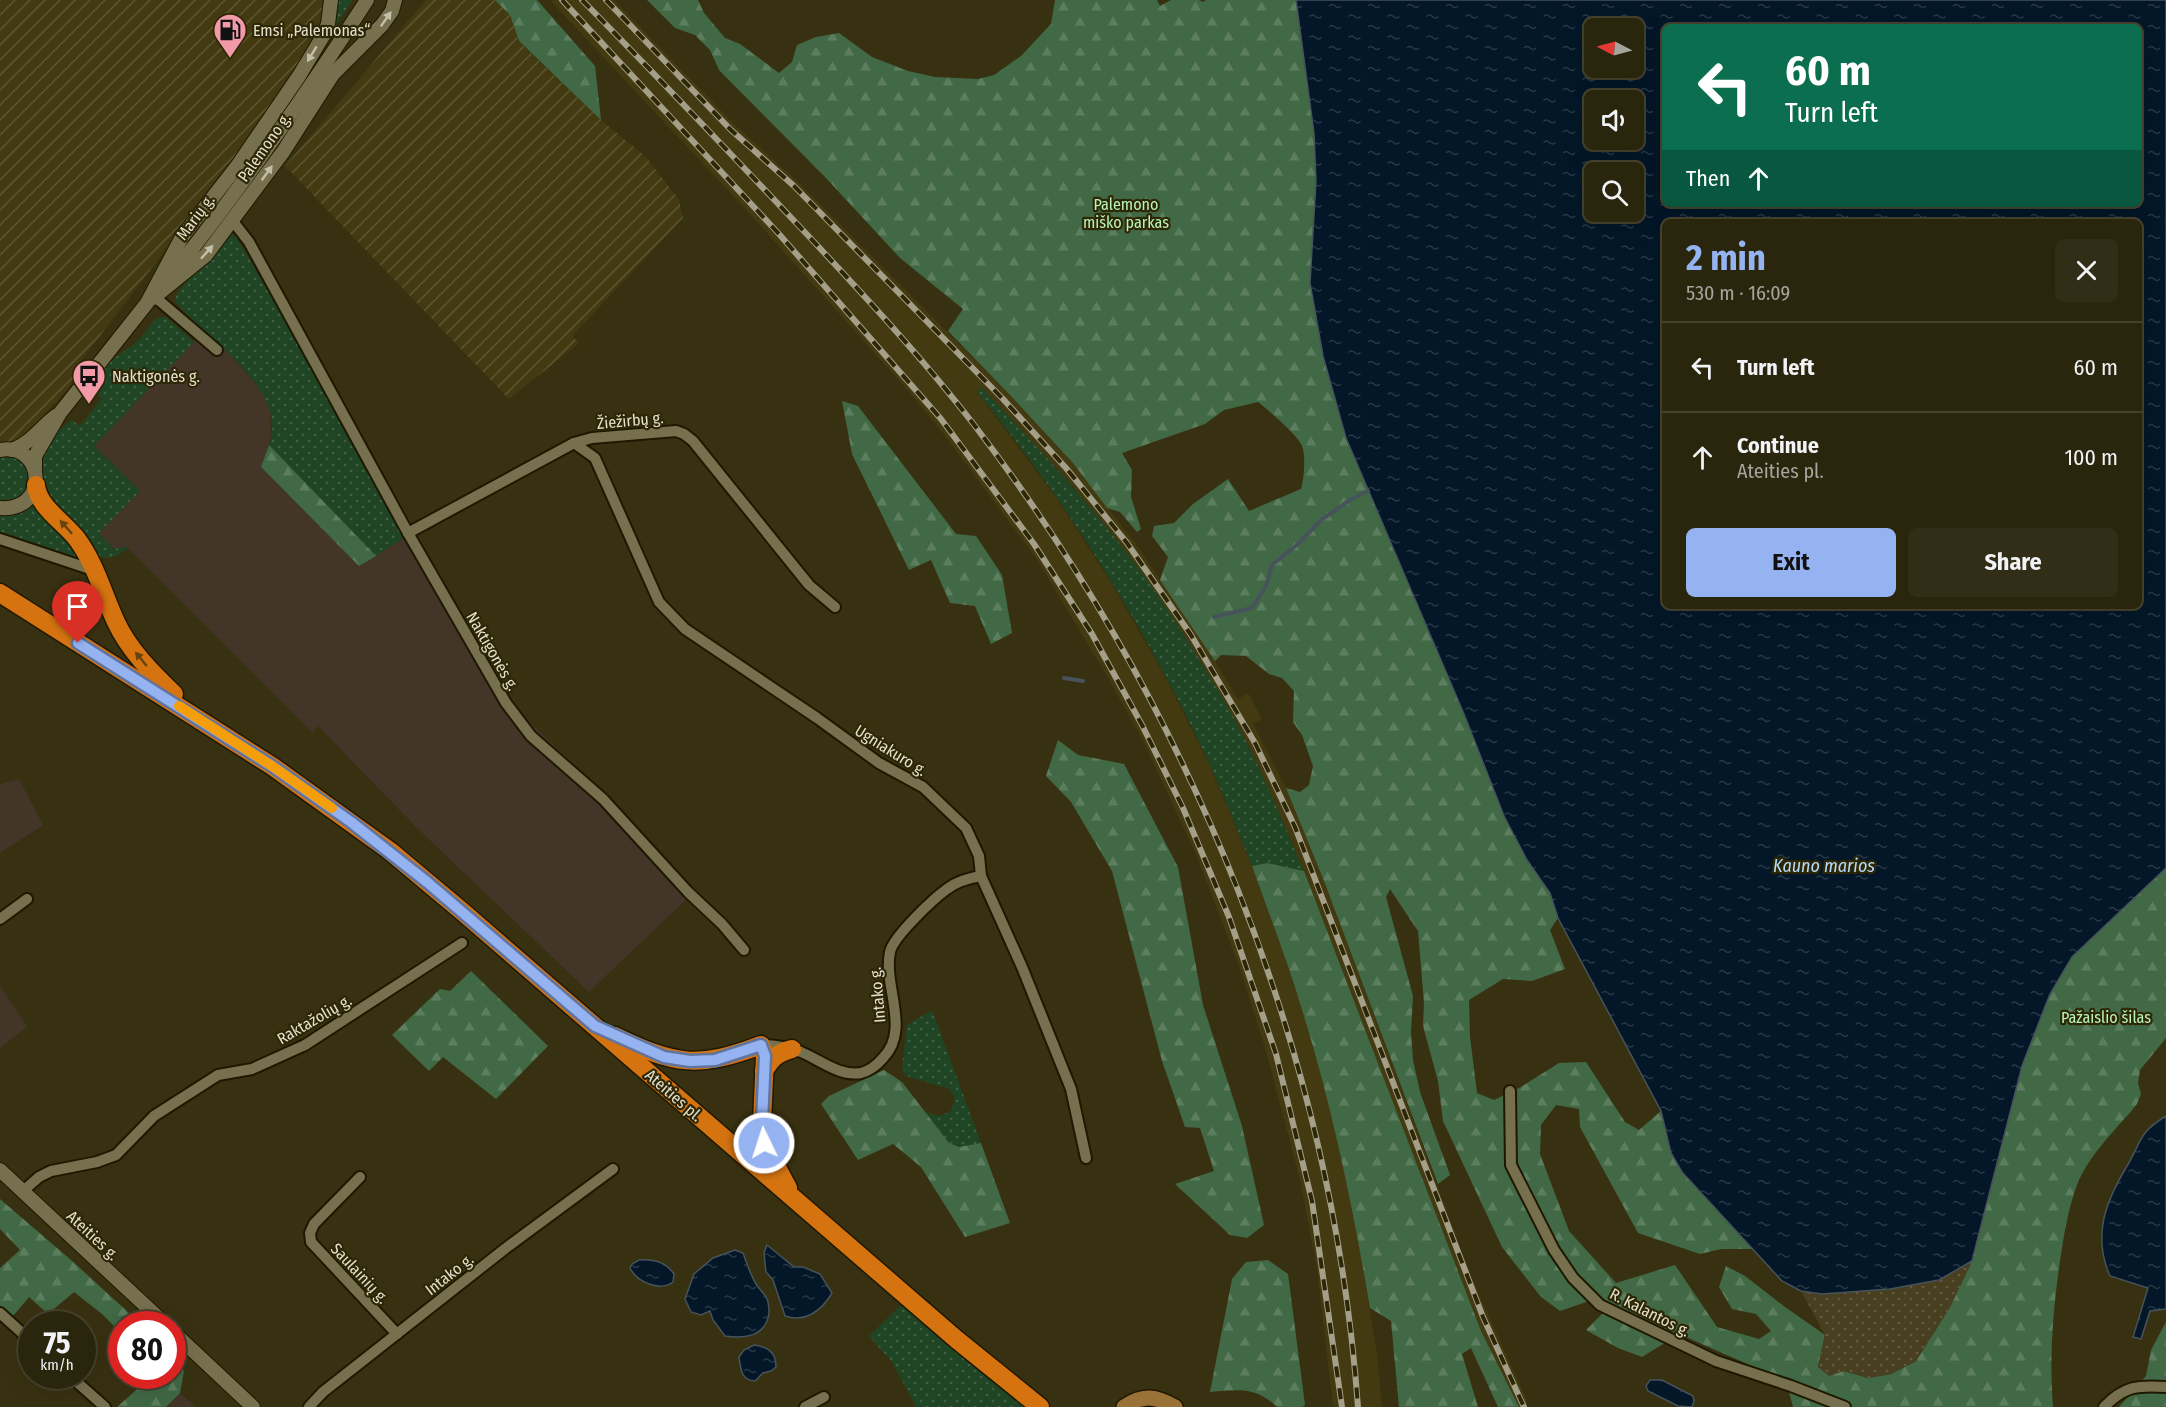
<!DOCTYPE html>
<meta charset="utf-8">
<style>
body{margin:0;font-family:"Fira Sans Condensed",sans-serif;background:#322d16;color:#f1f3f6;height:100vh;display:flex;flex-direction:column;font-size:22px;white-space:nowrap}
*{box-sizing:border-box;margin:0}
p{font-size:20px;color:#a5a59d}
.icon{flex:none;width:33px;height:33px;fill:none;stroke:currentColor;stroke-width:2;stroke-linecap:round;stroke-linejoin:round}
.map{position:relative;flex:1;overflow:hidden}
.side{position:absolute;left:1662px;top:219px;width:480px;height:390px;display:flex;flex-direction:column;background:#2a250d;border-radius:9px;box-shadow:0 6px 24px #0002,0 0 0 2px #46422e}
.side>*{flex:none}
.top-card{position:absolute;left:1662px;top:24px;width:480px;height:183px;border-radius:9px;box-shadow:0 6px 24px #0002,0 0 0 2px #46422e;background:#0b6e4f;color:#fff;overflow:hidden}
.needle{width:39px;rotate:276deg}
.controls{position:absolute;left:1584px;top:18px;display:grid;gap:12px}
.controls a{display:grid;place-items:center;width:60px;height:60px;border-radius:9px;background:#2a250d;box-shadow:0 6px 24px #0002,0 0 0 2px #46422e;font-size:30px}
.speed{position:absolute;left:18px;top:1311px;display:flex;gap:12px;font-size:30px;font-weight:700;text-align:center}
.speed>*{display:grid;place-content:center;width:78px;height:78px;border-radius:50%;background:#2a250d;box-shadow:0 6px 24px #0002,0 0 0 2px #46422e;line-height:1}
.speed small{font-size:15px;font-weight:400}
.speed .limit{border:9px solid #d22;background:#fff;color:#111}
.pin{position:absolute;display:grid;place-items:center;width:51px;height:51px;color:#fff;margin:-62px -26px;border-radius:50% 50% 50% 0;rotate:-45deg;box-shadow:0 0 6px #0007}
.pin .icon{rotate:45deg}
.me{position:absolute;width:66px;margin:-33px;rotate:356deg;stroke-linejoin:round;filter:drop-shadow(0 0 4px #0008)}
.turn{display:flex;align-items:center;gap:21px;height:126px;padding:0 24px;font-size:27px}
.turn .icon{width:78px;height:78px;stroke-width:2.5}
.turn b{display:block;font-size:42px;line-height:51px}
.then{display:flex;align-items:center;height:57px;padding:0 24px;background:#0003;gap:12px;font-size:22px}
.round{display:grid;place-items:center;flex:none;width:63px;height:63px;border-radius:9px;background:#322d16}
.summary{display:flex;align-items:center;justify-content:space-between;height:102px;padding:0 24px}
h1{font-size:36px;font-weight:700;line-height:45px;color:#95b2f1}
.cta{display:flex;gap:12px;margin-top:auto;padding:12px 24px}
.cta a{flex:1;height:69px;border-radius:9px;background:#95b2f1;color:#111;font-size:24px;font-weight:700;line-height:69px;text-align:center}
.cta a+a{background:#322d16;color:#f1f3f6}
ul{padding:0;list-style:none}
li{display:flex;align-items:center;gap:18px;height:90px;padding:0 24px;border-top:2px solid #46422e}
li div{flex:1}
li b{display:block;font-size:22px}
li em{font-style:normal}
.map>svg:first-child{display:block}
.commercial{fill:#433528}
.industrial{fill:url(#industrial-furrows)}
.built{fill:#433a11}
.grass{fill:url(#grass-dots)}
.forest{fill:url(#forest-firs)}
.sand{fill:url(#sand-dots)}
.water{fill:url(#water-ripples);stroke:#46535a;stroke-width:1.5;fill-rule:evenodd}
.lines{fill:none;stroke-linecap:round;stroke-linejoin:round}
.stream{stroke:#46535a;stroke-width:4}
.minor-casing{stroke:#1f1800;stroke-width:14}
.tertiary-casing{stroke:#1f1800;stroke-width:16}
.secondary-casing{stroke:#1f1800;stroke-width:18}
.trunk-casing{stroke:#1f1800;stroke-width:21}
.minor{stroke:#77704e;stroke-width:10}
.tertiary{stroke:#77704e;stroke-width:14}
.secondary{stroke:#9a7137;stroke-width:15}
.trunk{stroke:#d47310;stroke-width:18}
.rail-casing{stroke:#a49f88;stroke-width:6}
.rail{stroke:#2e2706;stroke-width:4;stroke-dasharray:11;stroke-linecap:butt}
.oneway{fill:#c3bea8}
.oneway2{fill:#68420a}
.route-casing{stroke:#61749d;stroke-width:15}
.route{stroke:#95b2f1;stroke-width:10}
.slow{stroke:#f59e0b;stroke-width:10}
.labels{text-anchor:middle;stroke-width:4.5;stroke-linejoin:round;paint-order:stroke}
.poi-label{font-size:16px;fill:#e4e0ce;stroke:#2e2706;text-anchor:start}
.street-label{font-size:16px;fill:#e4e0ce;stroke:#2e2706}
.park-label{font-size:16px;fill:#b5f5b9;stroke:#2e2706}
.water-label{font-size:18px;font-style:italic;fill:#b4dbfd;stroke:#2e2706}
</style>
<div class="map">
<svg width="2166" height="1407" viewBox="0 0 2166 1407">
<defs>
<pattern id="industrial-furrows" width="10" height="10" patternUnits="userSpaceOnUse" patternTransform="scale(1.5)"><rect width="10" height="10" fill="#433a11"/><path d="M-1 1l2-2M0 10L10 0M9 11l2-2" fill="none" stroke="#5e5632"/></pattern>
<pattern id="grass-dots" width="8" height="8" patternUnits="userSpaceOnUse" patternTransform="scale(1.5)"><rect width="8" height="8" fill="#1f4524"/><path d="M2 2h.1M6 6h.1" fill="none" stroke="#3f6043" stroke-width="1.8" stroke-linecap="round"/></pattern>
<pattern id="forest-firs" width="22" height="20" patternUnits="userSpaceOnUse" patternTransform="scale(1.5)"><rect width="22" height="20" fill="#416945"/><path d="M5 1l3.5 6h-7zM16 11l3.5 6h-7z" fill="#5c7e5f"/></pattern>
<pattern id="sand-dots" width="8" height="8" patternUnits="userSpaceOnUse" patternTransform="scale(1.5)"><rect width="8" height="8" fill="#473f1f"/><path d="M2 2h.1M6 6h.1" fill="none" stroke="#615a3e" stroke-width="1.8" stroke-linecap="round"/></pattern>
<pattern id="water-ripples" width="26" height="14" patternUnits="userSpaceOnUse" patternTransform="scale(1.5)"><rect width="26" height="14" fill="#031728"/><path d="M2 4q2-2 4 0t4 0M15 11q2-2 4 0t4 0" fill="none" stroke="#283846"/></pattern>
</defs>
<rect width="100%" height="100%" fill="#383111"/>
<g class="commercial">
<path d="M203,331L233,358L262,391L270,409L271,437L261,467L359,566L405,537L415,534L489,665L507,700L604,794L695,891L589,992L417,828L318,726L313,733L127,547L114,549L98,533L140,491L94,446Z"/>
<path d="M19,779L43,825L0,853V784Z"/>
<path d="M0,986L27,1027L0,1048Z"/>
<path d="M180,1393L195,1407H166Z"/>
</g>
<g class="industrial">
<path d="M0,0H326L324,17L318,35L274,103L189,219L80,362L69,388L21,439L14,442L0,443Z"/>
<path d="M426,0H495L510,15L519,42L601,120L646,157L679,200L683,218L572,336L579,343L509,399L285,166Z"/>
</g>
<path class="built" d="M550,0H614L735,125L798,182L1010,395L1073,463L1135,543L1205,645L1238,699L1248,693L1262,719L1253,724L1286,788L1324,881L1472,1279L1528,1403L1519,1407L1481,1331L1304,871L1259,767L1237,724L1123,548L1066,478L981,387L977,392L1057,499L1112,584L1163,673L1210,766L1252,866L1281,947L1303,1013L1336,1131L1356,1224L1377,1355L1382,1407H1333L1317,1268L1300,1180L1266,1051L1239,966L1195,852L1143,741L1111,683L1036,558L946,437L905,387L748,212Z"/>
<g class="grass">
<path d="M336,0H352L328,38Z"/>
<path d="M227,234L235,235L294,335L405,537L376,556L269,445C290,388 205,340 175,301L177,293Z"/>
<path d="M160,317H166L194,342L94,446L140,491L99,533L114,549L127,547L128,548C118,556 111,560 97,556L44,499L39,453L60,429L72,420L80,426L102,398L94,392L103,370L109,362L138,341L154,321Z"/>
<path d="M981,387C1030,439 1079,491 1122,547C1165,602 1202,662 1236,722C1262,770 1282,821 1304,871L1267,863L1252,866C1238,832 1225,798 1210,765C1149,634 1069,504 977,392Z"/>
<path d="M0,454L18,457C21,461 26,465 28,469C37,488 16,502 0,501Z"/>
<path d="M31,501L42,507L84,563L43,546L0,534V513Z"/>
<path d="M932,1010L981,1143L959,1147L949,1143L925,1112L939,1116L951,1111L955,1098L949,1089L906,1076L902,1068L907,1025Z"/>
<path d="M903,1303L971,1363L1030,1407H916L892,1362L869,1336Z"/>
</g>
<g class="forest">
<path d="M495,0H537L595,66L601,120L519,41L510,15Z"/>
<path d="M647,0H698L704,13L725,38L740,44L779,73L792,62L797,45L816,37L839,33L872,57L908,71L935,77L978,79L994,75L1021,56L1051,24L1055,0H1157L1160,6L1171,0H1199L1203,2L1206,0H1296L1314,133L1323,356L1346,438L1464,714L1504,816L1527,860L1550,893L1558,918L1550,930L1565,969L1532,981L1503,979L1469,1000L1470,1037L1477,1093L1494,1100L1521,1087L1559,1063L1586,1062L1625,1122L1639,1130L1661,1111L1671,1152L1682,1172L1752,1249H1721L1700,1254L1638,1233L1580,1127L1579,1109L1556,1105L1541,1125L1540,1154L1569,1231L1616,1283L1675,1265L1717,1327L1759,1339L1771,1331L1756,1314L1732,1309L1719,1287L1726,1266L1745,1276L1785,1307L1825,1335L1818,1367L1844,1371L1868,1378L1891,1374L1916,1361L1950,1307L1972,1261L2022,1066L2050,994L2072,957L2166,868V1038L2140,1070L2138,1083L2141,1094L2137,1104C2117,1129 2089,1154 2077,1185C2068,1209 2064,1235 2060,1261C2053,1309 2049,1358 2053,1407H1793L1786,1381L1679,1334L1642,1357L1618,1348L1586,1330L1606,1310L1598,1298L1560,1311L1541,1297L1502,1247L1443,1121L1438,1081L1423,1026L1424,1003L1418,931L1390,889L1386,897L1413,996L1411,1032L1413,1060L1420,1092L1450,1175L1438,1184L1324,881L1286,788L1300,792L1309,785L1313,766L1302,735L1293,722L1294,691L1282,678L1269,674L1246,656L1221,655L1215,661L1160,580L1168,557L1152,536L1154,526L1174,523L1193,504L1228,479L1249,511L1301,489C1304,480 1306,455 1302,446C1297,434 1269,411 1258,402L1224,410L1205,424L1122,453L1132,470L1131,497L1141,529L1137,532L1120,512L1107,508L1073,463L1010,395L948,331L963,309L900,258L826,178L719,70L710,50L695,35L675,28Z"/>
<path d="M842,401L858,406L956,534L976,536L1002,575L1012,633L991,644L975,606L950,603L931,560L909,570L852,454Z"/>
<path d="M269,445L376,556L359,566L261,467Z"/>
<path d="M1058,740L1078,755L1124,764L1178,867L1203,1005L1242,1126L1264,1225L1247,1238L1230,1235L1175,1184L1214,1171L1200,1128L1185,1127L1162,1061L1112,871L1071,802L1046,776Z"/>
<path d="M1267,863L1304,871L1481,1331L1519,1407H1498L1471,1348L1462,1354L1478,1407H1399L1391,1321L1370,1308C1353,1208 1333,1110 1303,1013C1288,963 1269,914 1252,866Z"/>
<path d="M471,971L548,1046L496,1099L443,1057L429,1071L392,1035L440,989L450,991Z"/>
<path d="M884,1070L902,1082L949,1143L959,1147L981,1143L1010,1223L965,1237L921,1167L893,1144L858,1160L821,1104L829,1096Z"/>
<path d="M0,1199L71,1260L141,1324H122L121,1333L102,1314L74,1292L48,1314L29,1297L8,1322L0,1313V1268L20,1250L0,1229Z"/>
<path d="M1268,1260L1288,1274L1305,1405L1302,1407H1277C1255,1386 1238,1390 1210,1392L1232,1279L1246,1262Z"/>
<path d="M2166,1322V1407H2119L2146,1376L2151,1350Z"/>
<path d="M173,1359L184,1371L180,1393L166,1407H117L152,1376H172Z"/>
</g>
<path class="sand" d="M1972,1261L1950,1307L1916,1361L1890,1374L1868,1378L1844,1371L1829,1376L1818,1367L1825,1335L1801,1291L1822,1294L1890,1289L1939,1280Z"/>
<g class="water">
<path d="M1296,0H2166V868L2072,957L2050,994L2022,1066L1972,1261L1939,1280L1890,1289L1822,1294L1801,1291L1782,1281L1682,1172L1671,1153L1661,1111L1558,918L1550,893L1527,860L1504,816L1464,714L1346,438L1323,356L1310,283L1316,181L1314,133ZM1665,27H2139V204H1665ZM1594,28H1634V68H1594ZM1594,100H1634V140H1594ZM1594,172H1634V212H1594ZM1665,222H2139V606H1665Z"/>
<path d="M2166,1116V1309L2150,1311L2141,1339L2133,1337L2148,1288L2110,1276C2092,1235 2106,1201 2127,1166C2142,1141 2138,1133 2166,1116Z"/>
<path d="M767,1245L794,1267H803L820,1274L832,1293C822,1310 806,1323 785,1316L773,1280L766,1272L764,1253Z"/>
<path d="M735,1250L743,1253C747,1264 750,1274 756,1284C759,1289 765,1294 767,1299C769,1304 769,1308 769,1313C766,1337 743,1339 725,1336L713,1320L710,1311L701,1315L691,1312L685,1299L694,1274L713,1258Z"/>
<path d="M639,1260C653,1259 666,1262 674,1274L673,1282C660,1292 637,1282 630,1268L632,1264Z"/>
<path d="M754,1345C768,1347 776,1352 776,1367L771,1371L763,1373L755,1381C741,1380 741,1370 739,1357L744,1350Z"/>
<path d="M1650,1380H1662L1693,1396L1694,1401L1692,1407L1678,1406L1648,1391L1646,1386Z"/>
</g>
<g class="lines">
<g class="stream">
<path d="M1214,617L1252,608L1266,586L1272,565L1299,543L1321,520L1350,500L1368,491"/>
<path d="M1064,678L1083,681"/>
</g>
<g class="minor-casing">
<g id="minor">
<path d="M232,220L249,242L408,533L506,703L531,736L603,799L688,892L722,924L744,950"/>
<path d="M155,297L217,350"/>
<path d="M574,443L595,458L659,602L685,629L817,718L879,763L923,787L966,828L979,856L981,876L1022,967L1071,1089L1086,1158"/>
<path d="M408,533L574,443L592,438L676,431L684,434L693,441L809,585L835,607"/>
<path d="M0,539L96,571"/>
<path d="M0,919L27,899"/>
<path d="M761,1045C775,1045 788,1047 801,1052C820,1060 840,1077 861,1073C869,1071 877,1065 883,1058C911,1029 883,987 890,952C893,937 933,899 947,889C957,881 969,878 981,876"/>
<path d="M1510,1091L1511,1165L1554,1250L1573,1278L1600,1305L1716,1361L1791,1386L1845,1407"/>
<path d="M360,1177L314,1224L310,1233L311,1242L397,1334"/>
<path d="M23,1191L39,1177L51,1171L97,1162L116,1155L154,1116L218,1075L252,1069L305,1045L462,943"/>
<path d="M0,1313L32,1342"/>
<path d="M70,1376L105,1407"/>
<path d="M309,1407L323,1392L506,1248L613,1169"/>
<path d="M805,1407L824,1397"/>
<path d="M2104,1407C2124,1386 2138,1385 2166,1387"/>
</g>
</g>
<g class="tertiary-casing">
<g id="tertiary">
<path d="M168,279C240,191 305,96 367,0"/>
<path d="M153,298L206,255L283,152L333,74L382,25L392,11L395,0"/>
<path d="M0,450C45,442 50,512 0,508"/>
<path d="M12,450C30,444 41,427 56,416"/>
<path d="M35,470V456L60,413L147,303L182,237L238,165L299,76L323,36L328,24L331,0"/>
<path d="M0,1170L165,1324"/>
<path d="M172,1331L253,1407"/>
</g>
</g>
<g class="secondary-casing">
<path id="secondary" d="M1124,1407C1143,1394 1156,1396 1175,1407"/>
</g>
<g class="trunk-casing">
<g id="trunk">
<path d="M36,485C38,507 64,522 77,539C96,565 103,594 116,622C129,650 152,673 174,694"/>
<path d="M0,593L272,766L390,851L464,913L956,1339L1040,1407"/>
<path d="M615,1036C675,1065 698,1069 761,1045L765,1056L762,1122L764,1143L788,1188"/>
<path d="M764,1071C772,1058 777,1053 792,1049"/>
</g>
</g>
<use href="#minor" class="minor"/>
<use href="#tertiary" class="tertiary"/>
<use href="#secondary" class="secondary"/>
<use href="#trunk" class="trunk"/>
<g class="rail-casing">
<g id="rail">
<path d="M562,0L779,234L941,419L1034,544L1092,634L1142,725L1183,808L1229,917L1276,1054L1312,1201L1342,1407"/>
<path d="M582,0C656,75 728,151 800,227C860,291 921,356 975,426C1190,708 1332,1051 1358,1407"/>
<path d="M606,0L731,130L794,186L1003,399L1066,468L1127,543L1191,635L1255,743L1295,827L1483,1317L1524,1407"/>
</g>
</g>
<use href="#rail" class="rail"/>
</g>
<defs><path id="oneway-solid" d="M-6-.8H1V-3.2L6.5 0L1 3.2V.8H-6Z" transform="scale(1.5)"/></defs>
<g class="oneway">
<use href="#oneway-solid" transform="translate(386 19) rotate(-55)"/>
<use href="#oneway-solid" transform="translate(312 54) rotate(121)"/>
<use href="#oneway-solid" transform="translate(267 173) rotate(-54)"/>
<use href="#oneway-solid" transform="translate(207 252) rotate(-48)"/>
</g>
<g class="oneway2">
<use href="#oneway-solid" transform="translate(66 527) rotate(-132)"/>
<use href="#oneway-solid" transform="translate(141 659) rotate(-129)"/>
</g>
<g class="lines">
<g class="route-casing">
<path id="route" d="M78,643L272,766L351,822L427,882L595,1026L664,1057L690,1061L715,1060L761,1045L765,1056L762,1122L764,1143"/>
</g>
<use href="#route" class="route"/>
<path class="slow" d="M179,706L272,766L332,808"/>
</g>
<defs>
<g id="fuel-pin" transform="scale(1.725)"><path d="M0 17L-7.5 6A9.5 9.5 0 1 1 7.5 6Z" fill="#f39aa9" stroke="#2e2706"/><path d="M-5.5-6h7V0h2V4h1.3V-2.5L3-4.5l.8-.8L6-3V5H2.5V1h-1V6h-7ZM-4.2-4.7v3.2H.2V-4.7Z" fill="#111"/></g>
<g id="bus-pin" transform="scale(1.725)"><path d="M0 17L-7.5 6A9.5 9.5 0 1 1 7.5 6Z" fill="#f39aa9" stroke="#2e2706"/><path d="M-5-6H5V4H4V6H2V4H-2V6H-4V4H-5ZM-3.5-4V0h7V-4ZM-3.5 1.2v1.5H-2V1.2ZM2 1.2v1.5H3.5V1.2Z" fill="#111"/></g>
</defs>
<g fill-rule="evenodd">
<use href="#fuel-pin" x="230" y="30"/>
<use href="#bus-pin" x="89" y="376"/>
</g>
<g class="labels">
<g class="poi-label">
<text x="253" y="36">Emsi „Palemonas“</text>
<text x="112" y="382">Naktigonės g.</text>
</g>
<g class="street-label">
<text transform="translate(264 147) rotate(-55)" y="6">Palemono g.</text>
<text transform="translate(195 217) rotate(-53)" y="6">Marių g.</text>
<text transform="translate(630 420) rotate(-5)" y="6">Žiežirbų g.</text>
<text transform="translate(493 651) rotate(60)" y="6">Naktigonės g.</text>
<text transform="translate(891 750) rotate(32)" y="6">Ugniakuro g.</text>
<text transform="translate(877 995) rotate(-95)" y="6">Intako g.</text>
<text transform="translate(314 1019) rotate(-30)" y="6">Raktažolių g.</text>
<text transform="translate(674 1095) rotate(41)" y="6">Ateities pl.</text>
<text transform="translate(93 1235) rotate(43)" y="6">Ateities g.</text>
<text transform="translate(360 1273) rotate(47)" y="6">Saulainių g.</text>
<text transform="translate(449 1274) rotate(-38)" y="6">Intako g.</text>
<text transform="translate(1650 1312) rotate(27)" y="6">R. Kalantos g.</text>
</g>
<g class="park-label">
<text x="1126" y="210">Palemono<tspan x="1126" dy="18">miško parkas</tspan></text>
<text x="2106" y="1023">Pažaislio šilas</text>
</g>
<g class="water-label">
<text x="1824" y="872">Kauno marios</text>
</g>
</g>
</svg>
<div class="controls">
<a><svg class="needle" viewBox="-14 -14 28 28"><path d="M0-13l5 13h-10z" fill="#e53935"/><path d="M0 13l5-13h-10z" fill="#a5a59d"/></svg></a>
<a><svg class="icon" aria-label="sound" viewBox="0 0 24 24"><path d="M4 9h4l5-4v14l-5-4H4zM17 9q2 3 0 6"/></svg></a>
<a><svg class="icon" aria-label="search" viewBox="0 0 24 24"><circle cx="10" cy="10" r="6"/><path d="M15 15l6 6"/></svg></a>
</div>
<div class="speed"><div>75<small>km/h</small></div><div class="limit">80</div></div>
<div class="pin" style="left:78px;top:643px;background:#d93025"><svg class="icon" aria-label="arrive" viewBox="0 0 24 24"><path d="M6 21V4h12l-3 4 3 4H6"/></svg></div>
<svg class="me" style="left:764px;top:1143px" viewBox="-20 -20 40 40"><circle r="17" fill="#95b2f1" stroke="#fff" stroke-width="3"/><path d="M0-11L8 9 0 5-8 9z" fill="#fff"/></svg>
<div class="top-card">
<div class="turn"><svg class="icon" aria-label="left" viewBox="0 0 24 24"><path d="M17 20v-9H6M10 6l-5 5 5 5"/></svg><div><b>60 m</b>Turn left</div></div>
<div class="then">Then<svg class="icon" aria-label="ahead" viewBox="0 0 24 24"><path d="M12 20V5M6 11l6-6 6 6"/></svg></div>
</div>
<section class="side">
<div class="summary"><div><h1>2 min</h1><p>530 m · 16:09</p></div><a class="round"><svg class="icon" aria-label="close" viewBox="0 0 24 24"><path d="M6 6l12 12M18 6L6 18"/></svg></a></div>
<ul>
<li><svg class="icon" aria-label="left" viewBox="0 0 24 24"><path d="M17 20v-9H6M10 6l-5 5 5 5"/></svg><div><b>Turn left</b></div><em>60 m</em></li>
<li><svg class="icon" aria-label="ahead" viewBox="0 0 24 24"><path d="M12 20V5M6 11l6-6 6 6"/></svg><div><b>Continue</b><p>Ateities pl.</p></div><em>100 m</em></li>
</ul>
<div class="cta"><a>Exit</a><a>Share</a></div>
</section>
</div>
